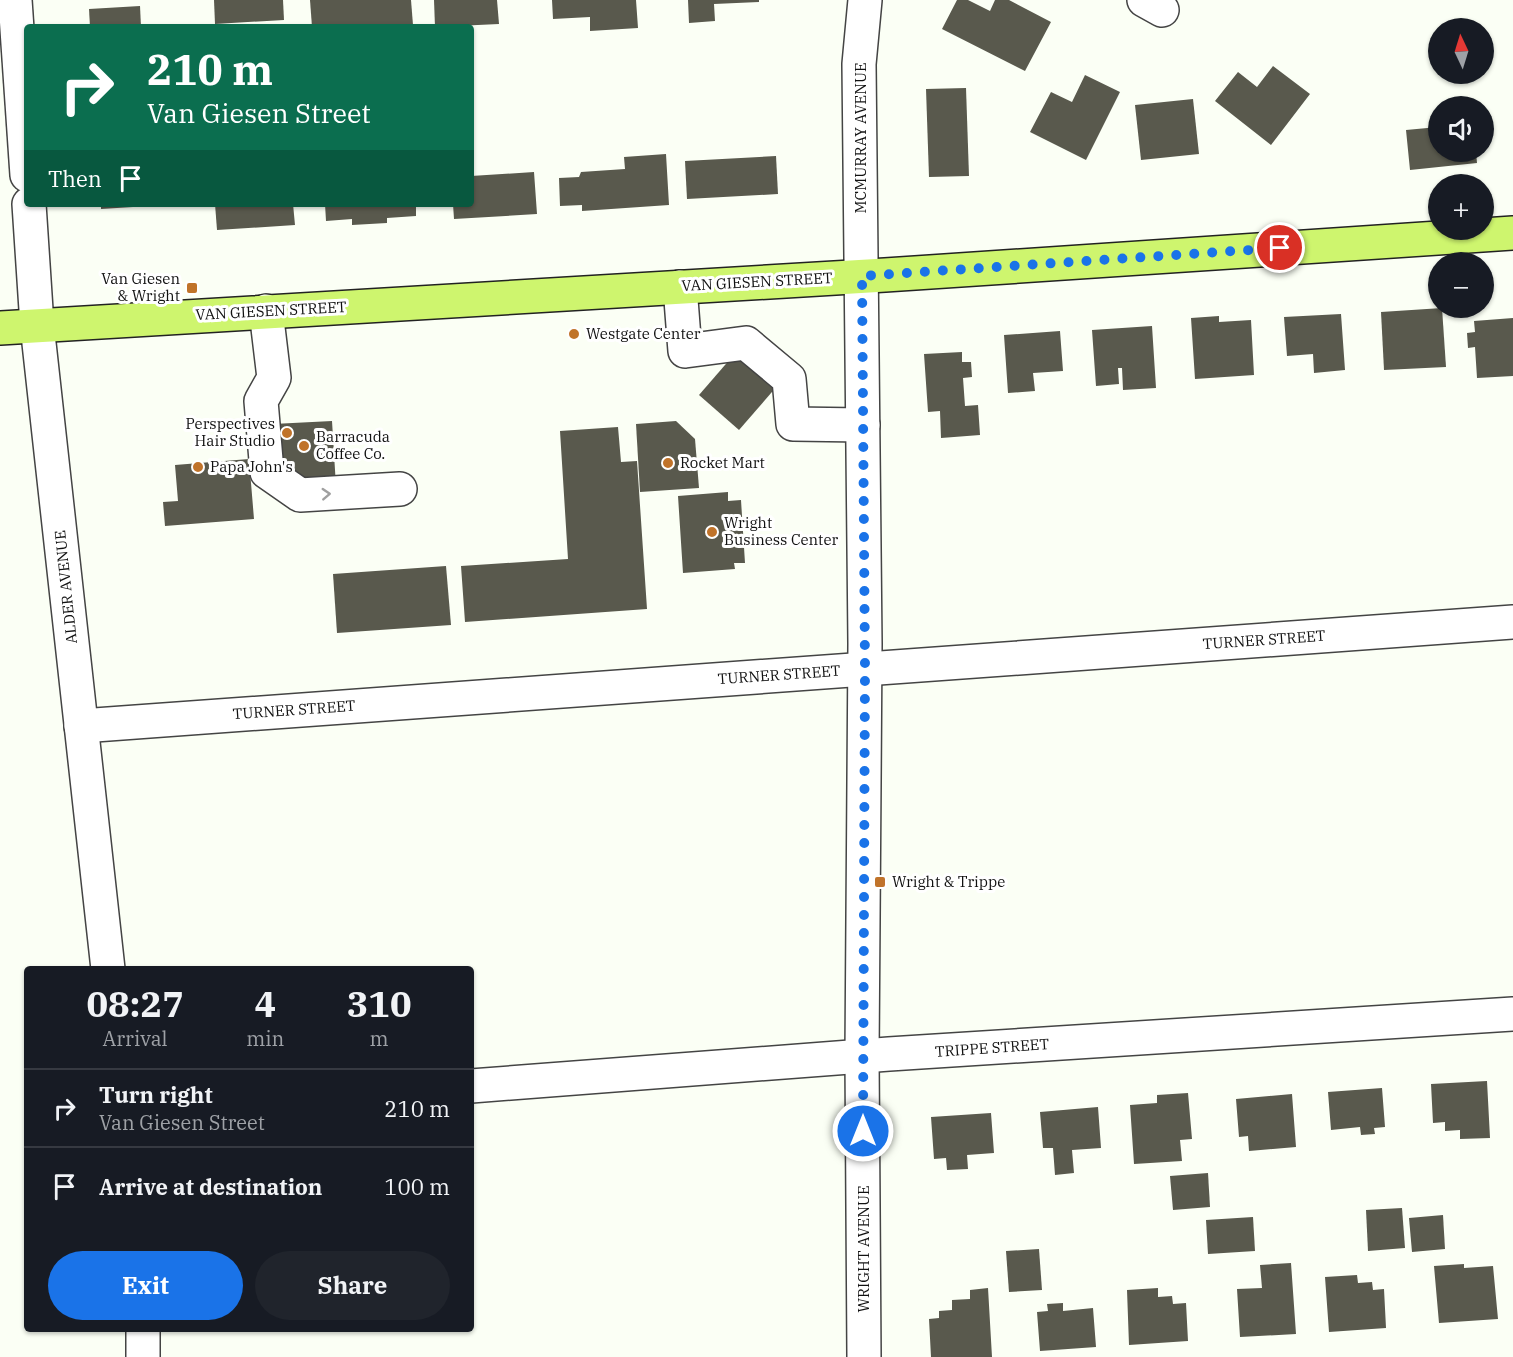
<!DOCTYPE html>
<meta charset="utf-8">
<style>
body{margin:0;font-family:"IBM Plex Serif",serif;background:#20242c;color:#f1f3f6;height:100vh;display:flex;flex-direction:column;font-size:22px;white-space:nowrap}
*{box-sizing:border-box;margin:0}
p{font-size:20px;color:#9ea1a6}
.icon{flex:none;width:33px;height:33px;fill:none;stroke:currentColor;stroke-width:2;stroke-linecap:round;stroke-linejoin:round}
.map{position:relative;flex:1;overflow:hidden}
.details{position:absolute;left:24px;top:966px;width:450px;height:366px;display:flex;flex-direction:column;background:#171b24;border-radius:6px;box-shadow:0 2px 4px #0004}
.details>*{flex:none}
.banner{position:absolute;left:24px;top:24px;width:450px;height:183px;border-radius:6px;box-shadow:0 2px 4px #0004;background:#0b6e4f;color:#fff;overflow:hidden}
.needle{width:39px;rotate:356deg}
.fabs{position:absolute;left:1428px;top:18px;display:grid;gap:12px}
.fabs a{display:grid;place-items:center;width:66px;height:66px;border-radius:50%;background:#171b24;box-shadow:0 2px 4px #0004;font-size:30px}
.pin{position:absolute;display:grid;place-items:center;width:51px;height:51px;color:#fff;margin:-26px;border:3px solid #fff;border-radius:50%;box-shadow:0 2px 6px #0007}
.me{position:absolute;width:66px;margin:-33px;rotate:0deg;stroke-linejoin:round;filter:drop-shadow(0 0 4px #0008)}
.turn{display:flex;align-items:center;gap:21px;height:126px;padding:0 24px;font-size:27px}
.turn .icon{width:78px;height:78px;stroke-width:2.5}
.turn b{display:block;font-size:42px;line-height:51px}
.then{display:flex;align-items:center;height:57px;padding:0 24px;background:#0003;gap:12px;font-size:22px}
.eta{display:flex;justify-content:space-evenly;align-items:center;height:102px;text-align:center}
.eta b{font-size:36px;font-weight:800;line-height:42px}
.cta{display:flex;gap:12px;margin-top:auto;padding:12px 24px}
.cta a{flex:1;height:69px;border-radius:36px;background:#1a73e8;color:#fff;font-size:24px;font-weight:800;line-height:69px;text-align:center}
.cta a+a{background:#20242c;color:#f1f3f6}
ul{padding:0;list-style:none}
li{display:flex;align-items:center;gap:18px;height:78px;padding:0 24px;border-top:2px solid #363941}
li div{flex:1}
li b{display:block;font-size:22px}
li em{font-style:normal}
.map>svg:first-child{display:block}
.building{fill:#59594d}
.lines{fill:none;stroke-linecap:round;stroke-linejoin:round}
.minor-casing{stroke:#444;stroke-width:36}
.major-casing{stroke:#222;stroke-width:36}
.minor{stroke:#fff;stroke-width:33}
.major{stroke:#cef56e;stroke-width:33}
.oneway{stroke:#a0a0a0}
.route{stroke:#1a73e8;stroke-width:10;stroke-dasharray:0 18}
.poi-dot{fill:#c0732a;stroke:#fff;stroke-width:2}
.labels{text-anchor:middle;stroke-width:6;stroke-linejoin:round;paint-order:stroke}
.street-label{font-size:15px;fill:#111;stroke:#fff}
.poi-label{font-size:15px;fill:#111;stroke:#fff;text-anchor:start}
</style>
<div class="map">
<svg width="1513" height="1357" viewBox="0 0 1513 1357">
<rect width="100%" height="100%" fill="#fbfff5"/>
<g class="building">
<path d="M214,0H283L284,20L215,24Z"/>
<path d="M310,0H411L413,25L312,27Z"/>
<path d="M434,0H497L499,24L435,27Z"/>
<path d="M552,0H636L638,28L590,31V17L553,19Z"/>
<path d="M688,0H759V2L714,4L715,21L689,23Z"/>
<path d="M957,0H968L990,11L995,0H1009L1051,22L1025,71L942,29Z"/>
<path d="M140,6L141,27H90L89,9Z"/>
<path d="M1273,66L1310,94L1271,145L1215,101L1238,72L1257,87Z"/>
<path d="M1085,75L1120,92L1086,160L1030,132L1051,92L1072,102Z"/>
<path d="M966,88L969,176L929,177L926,89Z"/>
<path d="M1193,99L1199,154L1141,160L1135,105Z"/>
<path d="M1438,127V152H1476L1477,163L1410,170L1406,130Z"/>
<path d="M666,154L669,205L582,211V205L560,206L559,178L579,177L581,172L625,169L624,157Z"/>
<path d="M776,156L778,194L687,199L685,161Z"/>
<path d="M534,172L537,214L454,219L453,204H471V176Z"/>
<path d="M101,204H149V206L101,209Z"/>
<path d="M215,204H293L295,225L217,230Z"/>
<path d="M325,204H416V216L387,218V223L352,225V219L326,221Z"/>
<path d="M1442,308L1446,367L1384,370L1381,312Z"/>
<path d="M1341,314L1345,370L1314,373L1313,354L1287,356L1284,317Z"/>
<path d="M1219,316V322L1251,320L1254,375L1195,379L1191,318Z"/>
<path d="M1513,318V376L1477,378L1475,347L1468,348L1467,333L1475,332L1474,321Z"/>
<path d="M1152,326L1156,388L1123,390L1122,368H1118L1119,384L1096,386L1092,330Z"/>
<path d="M1060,331L1063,371L1033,373L1035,391L1008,393L1004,335Z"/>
<path d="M738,350L778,385L739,430L699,395Z"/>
<path d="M962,352V362H971L972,377L963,378L965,406L978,405L980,435L941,438L940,411L928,412L924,354Z"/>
<path d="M332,421L336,486L298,489L275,467L273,424Z"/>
<path d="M676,421L695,439L699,488L640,492L636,424Z"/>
<path d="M618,427L621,462L637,461L647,609L465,622L461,566L568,559L560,431Z"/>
<path d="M249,459L254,519L165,526L163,502L178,501L175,465Z"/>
<path d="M728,492V501L741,500L745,563H734L735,569L683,573L678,496Z"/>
<path d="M446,566L451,625L337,633L333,574Z"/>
<path d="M1487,1081L1490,1138L1460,1139V1130L1445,1131V1122L1433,1123L1431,1084Z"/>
<path d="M1382,1088L1385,1127L1374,1128L1375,1134L1361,1135L1360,1127L1331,1130L1328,1092Z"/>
<path d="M1188,1093L1192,1139L1180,1140L1182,1161L1134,1164L1130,1105L1157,1103V1095Z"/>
<path d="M1292,1094L1296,1147L1249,1151L1248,1136L1239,1137L1236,1099Z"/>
<path d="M1098,1107L1101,1148L1072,1150L1074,1173L1055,1175L1053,1148H1043L1040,1112Z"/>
<path d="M991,1113L994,1153L967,1155L968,1169L947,1170L946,1158L934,1159L931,1117Z"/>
<path d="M1208,1173L1210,1207L1173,1210L1170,1176Z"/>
<path d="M1402,1208L1405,1248L1368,1251L1366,1210Z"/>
<path d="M1443,1215L1445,1249L1412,1252L1409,1218Z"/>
<path d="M1253,1217L1255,1251L1208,1254L1206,1220Z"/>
<path d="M1039,1249L1042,1290L1009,1292L1006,1251Z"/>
<path d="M1291,1263L1296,1334L1240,1337L1237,1289L1262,1288L1260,1265Z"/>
<path d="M1464,1264V1268L1493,1266L1498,1319L1439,1323L1434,1266Z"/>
<path d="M1357,1275L1358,1283L1372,1282L1373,1290L1384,1289L1386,1328L1329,1332L1325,1277Z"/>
<path d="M988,1288L992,1357H931L929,1319L939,1318V1311L952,1310V1300L970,1299V1290Z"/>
<path d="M1158,1288V1297L1172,1296L1173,1304L1186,1303L1188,1341L1129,1345L1127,1290Z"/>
<path d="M1063,1303V1311L1093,1308L1096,1347L1040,1351L1037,1312L1048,1311L1047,1304Z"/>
</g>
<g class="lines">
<g class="minor-casing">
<g id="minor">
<path d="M15,0L27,175"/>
<path d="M1144,0L1162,10"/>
<path d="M29,204L37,325L108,969"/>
<path d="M680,287L685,351L746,343L789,379L793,424L863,425"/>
<path d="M266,311L274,378L261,401L267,472L300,495L400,489"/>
<path d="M81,726L1513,622"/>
<path d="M471,1086L889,1054L1513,1014"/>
<path d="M143,1329V1357"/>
<path d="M864,1357L862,1056L865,644L859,64L865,0"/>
</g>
</g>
<g class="major-casing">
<path id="major" d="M0,328L885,275L1513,233"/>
</g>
<use href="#minor" class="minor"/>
<use href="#major" class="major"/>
</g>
<defs><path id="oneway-chevron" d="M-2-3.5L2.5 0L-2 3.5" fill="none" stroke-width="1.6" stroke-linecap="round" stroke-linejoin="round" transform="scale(1.5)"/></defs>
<use class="oneway" href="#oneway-chevron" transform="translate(326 494) rotate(-3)"/>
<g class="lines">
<path class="route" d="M863,1131L865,668L862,276L1280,248"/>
</g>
<g class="poi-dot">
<rect x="186" y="282" width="12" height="12" rx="3"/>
<circle cx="574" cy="334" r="6"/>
<circle cx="287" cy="433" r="6"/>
<circle cx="304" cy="446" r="6"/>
<circle cx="668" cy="463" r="6"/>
<circle cx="198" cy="467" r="6"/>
<circle cx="712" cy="532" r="6"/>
<rect x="874" y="876" width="12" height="12" rx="3"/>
</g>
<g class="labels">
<g class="street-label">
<text transform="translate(861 138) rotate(-90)" y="5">MCMURRAY AVENUE</text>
<text transform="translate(757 282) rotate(-3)" y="5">VAN GIESEN STREET</text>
<text transform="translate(271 311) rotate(-3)" y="5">VAN GIESEN STREET</text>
<text transform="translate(66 587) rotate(-96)" y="5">ALDER AVENUE</text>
<text transform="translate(1264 640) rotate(-4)" y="5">TURNER STREET</text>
<text transform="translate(779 675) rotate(-4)" y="5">TURNER STREET</text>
<text transform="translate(294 710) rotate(-4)" y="5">TURNER STREET</text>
<text transform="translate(992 1048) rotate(-4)" y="5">TRIPPE STREET</text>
<text transform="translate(864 1249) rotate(-90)" y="5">WRIGHT AVENUE</text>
</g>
<g class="poi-label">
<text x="180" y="284" text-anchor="end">Van Giesen<tspan x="180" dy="17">&amp; Wright</tspan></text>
<text x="586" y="339">Westgate Center</text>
<text x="275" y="429" text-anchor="end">Perspectives<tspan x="275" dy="17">Hair Studio</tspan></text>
<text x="316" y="442">Barracuda<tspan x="316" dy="17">Coffee Co.</tspan></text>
<text x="680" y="468">Rocket Mart</text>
<text x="210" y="472">Papa John's</text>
<text x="724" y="528">Wright<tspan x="724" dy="17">Business Center</tspan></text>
<text x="892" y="887">Wright &amp; Trippe</text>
</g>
</g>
</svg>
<div class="fabs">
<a><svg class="needle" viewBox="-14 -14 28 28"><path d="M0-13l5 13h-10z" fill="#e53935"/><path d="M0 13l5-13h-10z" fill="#9ea1a6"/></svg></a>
<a><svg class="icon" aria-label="sound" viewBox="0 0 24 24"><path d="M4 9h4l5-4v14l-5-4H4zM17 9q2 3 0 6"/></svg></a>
<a>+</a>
<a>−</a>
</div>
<div class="pin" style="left:1280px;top:248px;background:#d93025"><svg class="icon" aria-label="arrive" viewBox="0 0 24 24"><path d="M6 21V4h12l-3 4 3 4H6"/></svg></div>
<svg class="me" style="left:863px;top:1131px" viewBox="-20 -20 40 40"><circle r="17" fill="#1a73e8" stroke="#fff" stroke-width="3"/><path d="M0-11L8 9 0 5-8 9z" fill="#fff"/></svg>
<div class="banner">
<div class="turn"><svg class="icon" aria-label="right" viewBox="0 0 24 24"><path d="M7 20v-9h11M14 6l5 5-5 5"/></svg><div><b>210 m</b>Van Giesen Street</div></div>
<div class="then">Then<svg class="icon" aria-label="arrive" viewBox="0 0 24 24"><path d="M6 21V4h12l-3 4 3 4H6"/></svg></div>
</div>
<section class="details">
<div class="eta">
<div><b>08:27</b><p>Arrival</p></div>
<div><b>4</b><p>min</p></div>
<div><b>310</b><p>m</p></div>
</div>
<ul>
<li><svg class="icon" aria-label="right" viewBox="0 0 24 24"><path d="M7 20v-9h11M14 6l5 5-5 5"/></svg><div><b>Turn right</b><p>Van Giesen Street</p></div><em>210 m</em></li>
<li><svg class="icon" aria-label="arrive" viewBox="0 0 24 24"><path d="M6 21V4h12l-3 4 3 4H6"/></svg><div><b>Arrive at destination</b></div><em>100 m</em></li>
</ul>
<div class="cta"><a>Exit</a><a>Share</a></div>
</section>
</div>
